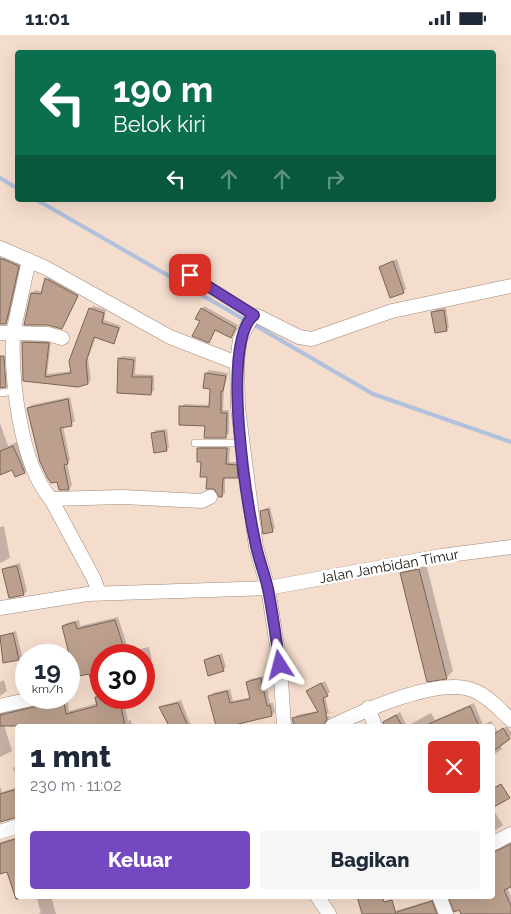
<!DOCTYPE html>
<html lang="id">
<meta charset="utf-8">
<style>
body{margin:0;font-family:Raleway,sans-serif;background:#f6f6f7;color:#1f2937;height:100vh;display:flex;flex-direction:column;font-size:19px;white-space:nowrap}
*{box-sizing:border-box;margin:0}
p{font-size:16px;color:#747a83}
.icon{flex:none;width:28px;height:28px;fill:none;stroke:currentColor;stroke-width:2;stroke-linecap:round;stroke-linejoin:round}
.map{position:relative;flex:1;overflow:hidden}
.panel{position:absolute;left:15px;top:689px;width:480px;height:175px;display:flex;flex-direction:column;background:#fff;border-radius:5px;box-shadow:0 5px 20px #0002}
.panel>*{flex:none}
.top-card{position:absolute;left:15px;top:15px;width:481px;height:152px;border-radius:5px;box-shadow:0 5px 20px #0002;background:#0b6e4f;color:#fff;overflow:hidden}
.speed{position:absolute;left:15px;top:609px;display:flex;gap:10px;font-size:25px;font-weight:700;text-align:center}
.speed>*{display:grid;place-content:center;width:65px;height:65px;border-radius:50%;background:#fff;box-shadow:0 5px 20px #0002;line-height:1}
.speed small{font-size:12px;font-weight:400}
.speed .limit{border:8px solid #d22;background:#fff;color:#111}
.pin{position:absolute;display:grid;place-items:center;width:42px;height:42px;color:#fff;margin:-21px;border-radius:10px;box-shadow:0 2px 8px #0006}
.me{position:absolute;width:55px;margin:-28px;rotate:351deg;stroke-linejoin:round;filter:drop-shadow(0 0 4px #0008)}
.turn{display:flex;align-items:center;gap:18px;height:105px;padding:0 15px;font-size:22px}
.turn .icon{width:65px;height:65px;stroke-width:2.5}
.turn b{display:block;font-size:35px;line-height:42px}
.lanes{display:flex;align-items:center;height:48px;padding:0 15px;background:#0003;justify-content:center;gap:25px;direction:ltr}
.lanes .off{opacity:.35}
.round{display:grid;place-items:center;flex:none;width:52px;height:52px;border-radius:5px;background:#f6f6f7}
.overview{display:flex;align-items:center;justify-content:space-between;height:85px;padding:0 15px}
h1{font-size:30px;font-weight:800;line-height:38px}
.action{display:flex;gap:10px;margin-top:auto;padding:10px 15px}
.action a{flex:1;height:58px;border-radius:5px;background:#7348c0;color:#fff;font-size:20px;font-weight:800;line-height:58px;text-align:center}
.action a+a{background:#f6f6f7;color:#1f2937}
.status{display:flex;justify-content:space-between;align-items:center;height:35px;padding:0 25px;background:#fff;direction:ltr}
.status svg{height:14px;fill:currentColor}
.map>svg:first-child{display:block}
.shadow{fill:#0003}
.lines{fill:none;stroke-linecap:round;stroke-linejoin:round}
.stream{stroke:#b1c0dc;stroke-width:4}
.building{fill:#bca08d;stroke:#796457}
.service-casing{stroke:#a08a7b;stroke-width:8}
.minor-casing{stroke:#a08a7b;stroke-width:15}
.service{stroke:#fff;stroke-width:7}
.minor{stroke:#fff;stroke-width:14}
.route-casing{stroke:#4b2f7d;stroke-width:12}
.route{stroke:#7348c0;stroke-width:9}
.labels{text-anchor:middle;stroke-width:5;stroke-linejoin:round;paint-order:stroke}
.street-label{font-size:14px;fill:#1c140e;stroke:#fff}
</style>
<div class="status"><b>11:01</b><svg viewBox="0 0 49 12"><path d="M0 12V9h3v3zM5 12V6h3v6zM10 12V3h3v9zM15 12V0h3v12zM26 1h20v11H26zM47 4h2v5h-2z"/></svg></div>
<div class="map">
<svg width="511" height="879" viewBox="0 0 511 879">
<rect width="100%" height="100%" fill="#f5ddcd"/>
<g class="shadow">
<path d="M5,220L22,227L9,284L5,288L0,289V225Z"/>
<path d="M397,224L406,254L403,257L380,232Z"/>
<path d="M49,240L80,257L62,292L32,258L35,255L43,257Z"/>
<path d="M93,271L106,275L104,285L121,291L114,307L96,302L88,323L91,345L88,348L24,345L23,308L26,305L51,306L47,339L72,336L90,274Z"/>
<path d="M204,271L238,290L231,302L216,294L209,306L202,286V274Z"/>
<path d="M446,273L449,292L446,295L433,277L436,274Z"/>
<path d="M122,321L136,322L135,339L154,340V355L151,358L118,357L119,324Z"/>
<path d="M209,335L228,338L224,354L223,375H229V398L226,401L181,372L184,369L211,370V353L206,338Z"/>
<path d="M70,362L75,386L71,389L63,391L70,425L67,428L72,450L69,454H60L28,374L31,370Z"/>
<path d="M0,388L8,411L17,407L28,433L24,437L13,433L0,439Z"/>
<path d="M167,394L169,412L166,415L153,398L156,395Z"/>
<path d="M201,411H230L229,427H239L241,439L238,442L225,441V458L222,461L208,441L198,414Z"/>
<path d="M270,472L275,493L272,496L261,476Z"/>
<path d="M4,491L10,523L0,528V492Z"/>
<path d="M20,528L27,556L24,559L3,535L6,532Z"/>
<path d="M426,528L453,636L446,643L401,538L408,531Z"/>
<path d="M118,582L129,617L149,612L152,625L149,629L153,646L144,651V620H101V662H123L128,686L131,685L132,691H42L41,685L4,690L12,716L0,722V675L44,667L46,662H67L69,676L98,668L90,638L69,642V630L73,629L63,591L67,588L79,585L80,591Z"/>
<path d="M16,596L22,621L19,624L4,627L0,601Z"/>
<path d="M222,618L226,632L223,635L205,625Z"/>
<path d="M264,641L270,668H273L275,677L272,680L217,691L210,661L213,658L230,654L233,666L251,662L247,647L250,644Z"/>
<path d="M4,645L7,656L0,661V647Z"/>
<path d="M325,646L330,657L325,661L329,678L338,676L320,681V683L331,681L323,691H296L294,683L297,680L318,676L308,656Z"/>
<path d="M181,665L191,691H170L168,682L165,683L161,672L164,670Z"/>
<path d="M474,668L483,690L491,686L498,697L507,691L511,697V701L500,710L502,714L492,721V691H384L388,684L400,677L407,691L431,678L435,685Z"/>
<path d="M18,729V745L13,733Z"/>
<path d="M0,751L2,757L18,752V776L0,786Z"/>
<path d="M492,773L503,790L492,798Z"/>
<path d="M18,802V857L7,836L0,838V807Z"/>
<path d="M511,807V850L507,852L511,861V876L505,879H462L492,861V813L500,814Z"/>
<path d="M36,861H51L56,879H37L41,878Z"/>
<path d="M435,864L440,877L438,879H385Z"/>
</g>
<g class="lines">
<g class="stream">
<path d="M0,143L18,154"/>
<path d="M37,165L247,286"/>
<path d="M253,289L373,359L511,407"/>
</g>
</g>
<g class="building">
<path d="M0,223L19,231L6,289H0Z"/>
<path d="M393,226L404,258L390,263L379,232Z"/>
<path d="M45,243L78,261L62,294L48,290H24L31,258L41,259Z"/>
<path d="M89,273L104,278L102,288L119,293L114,309L94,302L86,327L88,349L78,352L23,346L22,307L49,308L45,342L71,338L69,326Z"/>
<path d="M201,273L236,293L231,303L215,295L209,308L192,301L200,286L195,284Z"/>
<path d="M444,275L447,296L435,298L431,277Z"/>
<path d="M0,321H4L6,352L0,353Z"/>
<path d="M118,323L134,325L132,342H152L151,360L117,358Z"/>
<path d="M205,338L226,341L223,356H221V378H227L226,403H204L205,391L179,390V371L209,372L210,354L203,353Z"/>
<path d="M68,364L72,391L60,393L68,429L64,430L69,455H59L57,447L51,448L48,444L40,427L27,373Z"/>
<path d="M164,396L167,416L154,418L151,398Z"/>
<path d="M13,411L25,438L15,442L12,435L0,440V416Z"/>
<path d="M197,413H227L226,429L237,430L238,443H223L222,462H219L214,454H206L207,442H200L201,427H197Z"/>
<path d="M268,474L273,497L263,499L260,476Z"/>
<path d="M17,531L24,560L9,563L2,534Z"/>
<path d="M419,534L447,644L427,647L400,538Z"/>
<path d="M115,585L126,620H101V652L93,654L89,639L69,643V632L72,631L62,591L75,587L77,594Z"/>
<path d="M13,598L19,625L3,628L0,601Z"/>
<path d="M219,620L224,636L208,641L204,625Z"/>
<path d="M261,643L267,671L270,670L272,681L230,691H216L208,661L227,656L230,668L250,664L246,647Z"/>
<path d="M321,648L328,661L323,663L327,684L323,691H294L292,683L318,677L306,656Z"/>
<path d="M45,662H63L66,679L97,671L95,662H119L125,691H0V680L38,671L42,669Z"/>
<path d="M178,668L188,691H169L159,672Z"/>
<path d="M470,671L479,691H424Z"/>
<path d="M396,680L402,691H384L383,687Z"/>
<path d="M503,693L510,704L492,717V701Z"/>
<path d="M501,749L510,763L492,773V754Z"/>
<path d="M18,754V782L0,787V759Z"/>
<path d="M18,803V864H16L7,837L0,839V809Z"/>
<path d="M511,809V852L504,855L511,871V879H461L459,875L454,877L448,861H492V818Z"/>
<path d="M357,861H382L384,867L392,865L396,879H362Z"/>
<path d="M432,866L437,879H398L397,877Z"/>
</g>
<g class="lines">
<g class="service-casing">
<g id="service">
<path d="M190,239L254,280"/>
<path d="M0,358L15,356"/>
<path d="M195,408H242"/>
</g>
</g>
<g class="minor-casing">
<g id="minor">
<path d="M0,213L46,233L170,302L237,328"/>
<path d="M29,225L13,298L48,299L62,303"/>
<path d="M0,298H13C11,344 20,429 51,464L123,462L202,466L210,462"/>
<path d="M51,464L94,544L99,558"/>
<path d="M0,573L88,559L268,553L256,512L238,373L237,328L240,304L252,282L257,281L299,302L312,304L392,276L511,251"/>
<path d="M0,671L36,663"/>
<path d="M368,673L375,691"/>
<path d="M284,691L280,630L268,553L441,521L511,512"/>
<path d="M332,691C363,676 441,640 475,656C489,662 500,675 511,685"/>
<path d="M0,797L18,791"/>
<path d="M492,809L511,799"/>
<path d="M317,861L329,879"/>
<path d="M439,861L446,879"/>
</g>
</g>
<use href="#service" class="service"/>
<use href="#minor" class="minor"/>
</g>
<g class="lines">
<g class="route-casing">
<path id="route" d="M190,240L254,280C220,308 247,468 256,511C259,525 265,540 268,554C273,579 276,605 280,630"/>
</g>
<use href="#route" class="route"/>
</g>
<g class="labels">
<g class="street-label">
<text transform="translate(389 531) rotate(-10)" y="5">Jalan Jambidan Timur</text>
</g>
</g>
</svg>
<div class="speed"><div>19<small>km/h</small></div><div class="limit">30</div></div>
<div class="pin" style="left:190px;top:240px;background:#d93025"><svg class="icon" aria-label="arrive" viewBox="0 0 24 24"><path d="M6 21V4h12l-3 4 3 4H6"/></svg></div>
<svg class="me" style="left:280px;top:630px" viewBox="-20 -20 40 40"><path d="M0-17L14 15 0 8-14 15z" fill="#7348c0" stroke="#fff" stroke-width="4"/></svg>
<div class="top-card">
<div class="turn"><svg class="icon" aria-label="left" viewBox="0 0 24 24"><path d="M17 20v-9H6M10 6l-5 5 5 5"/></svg><div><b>190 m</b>Belok kiri</div></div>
<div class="lanes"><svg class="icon" aria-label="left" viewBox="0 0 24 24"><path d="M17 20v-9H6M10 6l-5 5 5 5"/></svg><svg class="icon off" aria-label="ahead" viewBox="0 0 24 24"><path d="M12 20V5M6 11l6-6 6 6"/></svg><svg class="icon off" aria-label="ahead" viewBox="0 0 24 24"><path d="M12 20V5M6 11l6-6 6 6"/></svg><svg class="icon off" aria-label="right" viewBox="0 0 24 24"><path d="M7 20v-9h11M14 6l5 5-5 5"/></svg></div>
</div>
<section class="panel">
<div class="overview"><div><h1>1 mnt</h1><p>230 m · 11:02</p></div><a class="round" style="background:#d93025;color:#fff"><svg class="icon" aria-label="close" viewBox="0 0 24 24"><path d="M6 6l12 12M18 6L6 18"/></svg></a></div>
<div class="action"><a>Keluar</a><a>Bagikan</a></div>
</section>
</div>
